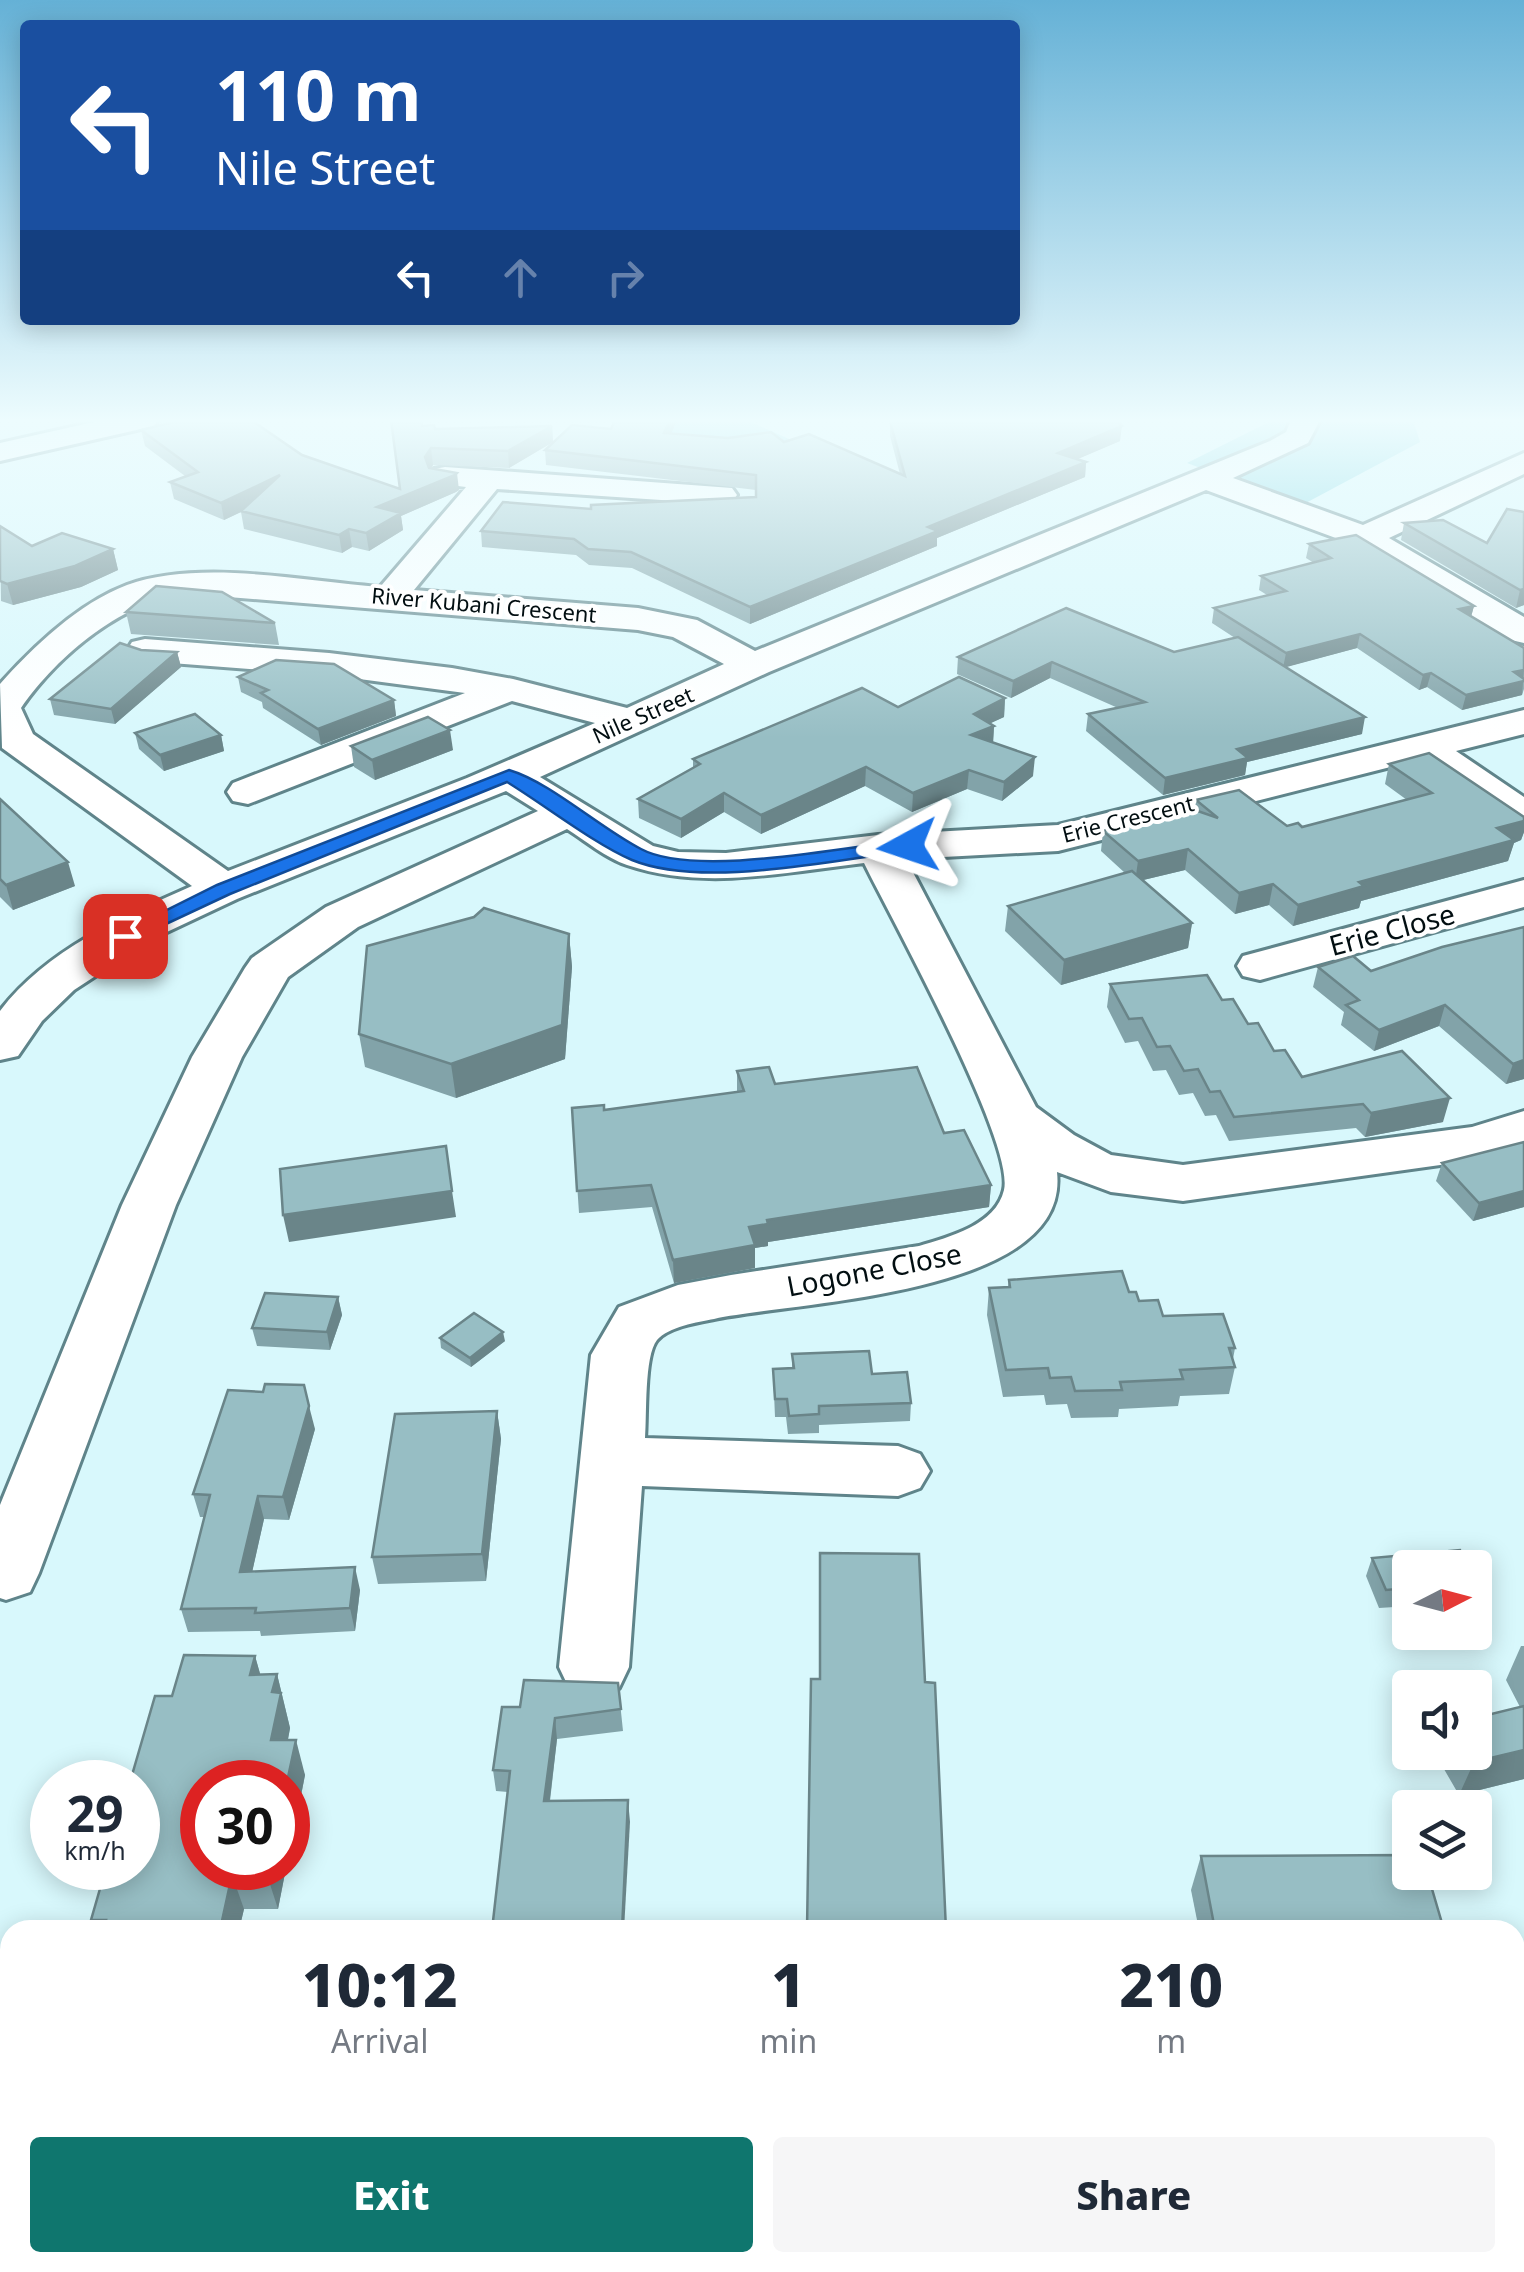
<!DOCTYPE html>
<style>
body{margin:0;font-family:"Noto Sans",sans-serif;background:#f6f6f7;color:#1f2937;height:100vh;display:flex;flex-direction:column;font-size:38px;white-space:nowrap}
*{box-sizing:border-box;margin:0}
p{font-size:32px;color:#747a83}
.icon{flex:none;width:55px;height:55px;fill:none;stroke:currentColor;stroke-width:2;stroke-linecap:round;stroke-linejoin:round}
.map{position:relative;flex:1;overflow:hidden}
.sheet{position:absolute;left:0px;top:1920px;width:1525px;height:352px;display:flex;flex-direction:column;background:#fff;border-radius:30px 30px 0 0;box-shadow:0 5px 25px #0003}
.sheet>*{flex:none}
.guide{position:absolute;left:20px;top:20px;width:1000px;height:305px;border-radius:10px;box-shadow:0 5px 25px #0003;background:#1a4fa0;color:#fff;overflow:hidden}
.needle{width:65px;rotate:84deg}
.tools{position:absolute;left:1392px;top:1550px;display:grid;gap:20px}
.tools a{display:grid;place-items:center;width:100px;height:100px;border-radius:10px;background:#fff;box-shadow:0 5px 25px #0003;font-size:50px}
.speed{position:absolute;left:30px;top:1760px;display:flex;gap:20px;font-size:50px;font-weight:700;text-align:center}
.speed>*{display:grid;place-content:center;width:130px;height:130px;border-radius:50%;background:#fff;box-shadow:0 5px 25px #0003;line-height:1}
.speed small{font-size:25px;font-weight:400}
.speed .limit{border:15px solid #d22;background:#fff;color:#111}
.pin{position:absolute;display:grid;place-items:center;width:85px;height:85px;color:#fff;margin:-42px;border-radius:20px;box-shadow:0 5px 15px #0006}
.me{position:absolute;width:110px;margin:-55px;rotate:265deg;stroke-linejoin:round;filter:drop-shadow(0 0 8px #0008)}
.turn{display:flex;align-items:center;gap:35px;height:210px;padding:0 30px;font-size:45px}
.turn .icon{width:130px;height:130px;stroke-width:2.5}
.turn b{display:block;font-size:70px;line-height:85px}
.lanes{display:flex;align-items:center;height:95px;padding:0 30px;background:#0003;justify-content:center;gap:50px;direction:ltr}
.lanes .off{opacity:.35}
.eta{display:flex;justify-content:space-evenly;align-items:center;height:170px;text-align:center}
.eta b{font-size:60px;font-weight:800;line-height:70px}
.action{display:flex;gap:20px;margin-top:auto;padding:20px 30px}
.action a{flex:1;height:115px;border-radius:10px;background:#0f766e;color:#fff;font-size:40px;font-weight:800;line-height:115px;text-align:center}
.action a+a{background:#f6f6f7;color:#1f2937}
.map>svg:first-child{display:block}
.green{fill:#7fd5e1}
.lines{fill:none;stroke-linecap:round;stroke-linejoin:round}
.minor-casing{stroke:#5f848a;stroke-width:6}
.minor{fill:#fff;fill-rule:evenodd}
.wall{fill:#82a3a9}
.shaded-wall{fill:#6a8589}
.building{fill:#97bec4;stroke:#6a8589;stroke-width:2.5}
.route{fill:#1a73e8;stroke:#114b97;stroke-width:2.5}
.labels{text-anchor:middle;stroke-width:8;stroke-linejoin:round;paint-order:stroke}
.far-street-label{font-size:22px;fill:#020e11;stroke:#fff}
.street-label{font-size:28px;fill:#020e11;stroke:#fff}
</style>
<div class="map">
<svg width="1524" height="2272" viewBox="0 0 1524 2272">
<rect width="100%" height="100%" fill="#d8f8fc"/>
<g class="green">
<path d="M639,420H746L841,462L625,435Z"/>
<path d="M1273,420H1413L1420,442L1302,505L1187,463Z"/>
<path d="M0,2071H10V2166L0,2165Z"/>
<path d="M1047,2263V2272H315L307,2263Z"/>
</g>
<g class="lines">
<g class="minor-casing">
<g id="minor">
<path d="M103,420H158L154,426L0,461V443Z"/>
<path d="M1291,420H1320L1308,443L1233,478L1363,525L1524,453V474L1389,538L1524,617V643L1511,640L1352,544L1206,490L769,672L540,777L653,846L678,852L726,853L878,835L1058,825L1524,710V734L1456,751L1524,797V829L1509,825L1418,760L1058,851L906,859L1036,1107L1074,1135L1111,1155L1183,1165L1472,1127L1524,1111V1146L1476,1160L1183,1201L1111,1192L1057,1172C1071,1296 796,1301 714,1319C698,1322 668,1327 657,1340C644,1356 647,1416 645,1438L898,1446L920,1454L930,1471L920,1488L898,1496L642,1486L629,1667L619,1688L594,1697L569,1688L559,1667L591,1355L619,1307L678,1285L731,1275L919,1246C949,1237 996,1225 1004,1190C1015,1142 891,918 864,863C785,872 704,891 627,865C606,858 586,841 567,829L358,927L288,977L242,1057L176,1205L39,1573L30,1592L6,1600L0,1598V1505L122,1205L192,1057L245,968L252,958L326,907L538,811L506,791L237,899L152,939L74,990L42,1021L18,1056L0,1060V1011C46,950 124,916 192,886L2,748L0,684C33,647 79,603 127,585C200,559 303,581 380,587L466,487L434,483L430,476L434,469L445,467L732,488L737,495L732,502L721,504L497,489L414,590L638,608L697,620L755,651L1270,441L1286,432ZM191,594L638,630L673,637L724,664L627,708L513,679L452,668L329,653L145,639L132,642L127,650L132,658L145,661L329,675L465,693L233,783L227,792L233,801L248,804L512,701L595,723L467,778L228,871L33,734L21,708C58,655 125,598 191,594Z"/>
<path d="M1524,880V907L1260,980L1243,976L1237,966L1243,956Z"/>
</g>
</g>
<use href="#minor" class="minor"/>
</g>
<g class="wall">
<path d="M615,420H677L671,434L784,442L900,474L890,436V421L1120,441L1077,459L1086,462L1085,477L937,538V546L750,624L632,568L589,565L576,555L482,547L481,531L591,509L756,497V490L546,465L545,450L611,429Z"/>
<path d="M422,426L435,429L552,426L553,442L509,468L433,465L431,468L459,490L456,492L401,516L403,530L369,551L352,547L342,553L244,529L241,512L224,520L174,499L170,482L185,476L145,446L141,430L302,455L399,489Z"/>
<path d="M1524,512V605L1516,608L1401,540L1404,523L1487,543Z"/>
<path d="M0,526L32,546L113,549L118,570L81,587L13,605L1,601Z"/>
<path d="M1309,544L1474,606L1471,617L1524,648V689L1522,695L1462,710L1427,687L1419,690L1357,648L1285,667L1362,734L1247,762L1245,775L1163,795L1086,731L1088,714L1118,708L1050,678L1011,698L957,674L958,657L1174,652L1235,638L1212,623L1214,608L1267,595L1259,590L1261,576L1314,563L1306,558Z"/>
<path d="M126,612L275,623L279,645L131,634Z"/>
<path d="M141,650L177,652L181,667L115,724L54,715L50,699Z"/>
<path d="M238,677L394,700L396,716L321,745L263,708L262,702L241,692Z"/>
<path d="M1005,698L1004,717L990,723L994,726L993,742L1033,776L1002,801L967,789L912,812L865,786L761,834L724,812L681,838L639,818L638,799L693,768V759L898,707Z"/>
<path d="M135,733L221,735L224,751L164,771L139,749Z"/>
<path d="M351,746L453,750L375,780L354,767Z"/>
<path d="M1389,764L1524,817V832L1521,840L1514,843L1508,861L1361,901L1359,908L1293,926L1269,905L1235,914L1185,870L1143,880L1192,923L1188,948L1061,985L1005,931L1008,906L1125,873L1101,851L1103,831L1195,810L1196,800L1287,826L1302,827L1407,800L1385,784Z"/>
<path d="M0,799L75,886L13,910L0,897Z"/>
<path d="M1524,927V1079L1506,1084L1439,1026L1374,1051L1341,1025L1344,1012L1313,987L1318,967L1371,971Z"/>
<path d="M569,934L572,967L565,1059L456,1098L365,1067L359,1034Z"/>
<path d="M1110,984L1222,1000L1302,1077L1443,1122L1365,1137L1356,1128L1229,1141L1216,1115L1205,1116L1193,1093L1179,1095L1166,1070L1153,1071L1138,1041L1125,1043L1107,1007Z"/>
<path d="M737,1071L775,1084L944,1133L991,1185L989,1207L768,1242V1246L755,1248V1268L674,1283L652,1207L579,1213L572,1108L604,1110L737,1092Z"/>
<path d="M1524,1142V1207L1473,1221L1436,1181L1442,1163Z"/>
<path d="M1009,1280L1129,1292L1139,1301L1163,1316L1235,1348L1233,1359L1235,1367L1229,1394L1180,1396L1178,1406L1119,1409L1118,1417L1071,1418L1067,1404L1046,1405L1044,1395L1003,1397L987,1315L989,1288L1008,1287Z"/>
<path d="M338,1297L342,1315L330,1350L257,1346L252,1328Z"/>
<path d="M440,1338L505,1341L471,1367L441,1348Z"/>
<path d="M792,1354L872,1374L911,1403L910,1421L819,1425V1433L788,1434L786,1417H775L773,1369L792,1368Z"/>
<path d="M497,1411L501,1439L486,1581L378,1584L372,1557Z"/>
<path d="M315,1429L289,1520L264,1519L252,1572L360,1590L355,1631L261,1636L260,1631L188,1632L181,1609L204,1517H200L193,1494Z"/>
<path d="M1372,1558L1410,1568V1606L1379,1608L1366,1576Z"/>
<path d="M1521,1646H1524V1779L1459,1795L1437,1757L1439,1752H1475L1520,1707L1506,1680Z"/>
<path d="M255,1656L260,1674H277L290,1728L288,1740L305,1775L288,1861V1782L286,1868L278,1909H244L239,1930H96L91,1920L172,1696Z"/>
<path d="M618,1683L623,1731L557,1739L550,1801L630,1822L508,1792L496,1791L493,1770L520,1707Z"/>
<path d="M1201,1856L1444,1930H1199L1191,1890Z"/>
</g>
<g class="shaded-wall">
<path d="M670,420H677L665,448L664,433Z"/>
<path d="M552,426L553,442L509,468L508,451Z"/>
<path d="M1122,426L1120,441L1057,468L1058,453Z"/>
<path d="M431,448L433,465L427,474L425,457Z"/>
<path d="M1086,462L1085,477L937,538V546L750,624V607L928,527Z"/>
<path d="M457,473L459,490L456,492L401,516L403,530L369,551L366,533L377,507Z"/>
<path d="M280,475L283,492L224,520L221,503Z"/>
<path d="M349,529L352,547L342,553L339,535Z"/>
<path d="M113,549L118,570L81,587L13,605L7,584Z"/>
<path d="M1524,589V605L1516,608L1520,590Z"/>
<path d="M1474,606L1470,620L1459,609Z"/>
<path d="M1360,634L1357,648L1283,668L1286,653Z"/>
<path d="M177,652L181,667L115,724L111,709Z"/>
<path d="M1052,662L1050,678L1011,698L1013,681Z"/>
<path d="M1524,670L1522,695L1462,710L1466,695L1514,672Z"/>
<path d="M1431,673L1427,687L1419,690L1423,675Z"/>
<path d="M1005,698L1004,717L972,732L974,714Z"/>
<path d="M394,700L396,716L321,745L318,729Z"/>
<path d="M1365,717L1362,734L1247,762L1245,775L1163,795L1165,778L1237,749Z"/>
<path d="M994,726L993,744L971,735Z"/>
<path d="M450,730L453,750L375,780L372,760Z"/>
<path d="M221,735L224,751L164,771L160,755Z"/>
<path d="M1035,757L1033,776L1002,801L1004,782Z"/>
<path d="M866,767L865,786L761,834V815Z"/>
<path d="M969,770L967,789L912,812L913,793Z"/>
<path d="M724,793V812L681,838V819Z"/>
<path d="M1524,821V832L1521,840L1514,843L1508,861L1361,901L1359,908L1293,926L1298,905L1497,828Z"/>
<path d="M1188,849L1185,870L1135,882L1138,861Z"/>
<path d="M68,862L75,886L13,910L6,885Z"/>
<path d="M1273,884L1269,905L1235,914L1239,893Z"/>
<path d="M1192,923L1188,948L1061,985L1064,960Z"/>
<path d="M569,934L572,967L565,1059L456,1098L451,1064Z"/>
<path d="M1445,1005L1439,1026L1374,1051L1379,1030Z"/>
<path d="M1524,1060V1079L1506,1084L1513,1064Z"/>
<path d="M1450,1098L1443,1122L1365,1137L1371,1113Z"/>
<path d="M991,1185L989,1207L768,1242V1246L755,1248V1268L674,1283L673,1260L767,1220Z"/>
<path d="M452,1191L456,1217L289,1242L283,1215Z"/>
<path d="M1524,1191V1207L1473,1221L1479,1203Z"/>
<path d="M338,1297L342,1315L330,1350L327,1332Z"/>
<path d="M503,1332L505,1341L471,1367L470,1358Z"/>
<path d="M309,1406L315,1429L289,1520L283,1497Z"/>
<path d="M497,1411L501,1439L486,1581L482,1554Z"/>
<path d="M258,1496L264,1519L247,1595L240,1572Z"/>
<path d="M355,1567L360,1590L355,1631L350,1608Z"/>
<path d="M255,1656L265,1691L250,1675Z"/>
<path d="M277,1674L290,1728L281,1775L271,1740L272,1692Z"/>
<path d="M555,1718L557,1739L547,1823L544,1801Z"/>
<path d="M296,1740L305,1775L288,1861L287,1782Z"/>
<path d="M1524,1750V1779L1459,1795L1474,1762Z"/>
<path d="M628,1800L630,1822L624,1930H622Z"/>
<path d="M268,1868H286L278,1909L267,1875Z"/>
<path d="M232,1875L244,1909L239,1930H220Z"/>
<path d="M66,2262H81L78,2272H63Z"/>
</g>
<g class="building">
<path d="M182,420H251L302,455L400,489L391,420H421L422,426L434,425L435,429L552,426L508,451L431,448L425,457L429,468L457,473L455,475L377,507L401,513L366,533L349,529L339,535L241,511L280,475L221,503L170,482L198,472L141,430Z"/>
<path d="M615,420H670L664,433L728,438L771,432L784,442L809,434L905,476L890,421L1116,420L1122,426L1058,453L1086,462L928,527L938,531L750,607L631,552L588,549L574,539L481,531L503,502L591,509V505L756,497V475L545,450L572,425L611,429Z"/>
<path d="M1507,509L1524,512V589L1520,590L1404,523L1443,520L1487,543Z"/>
<path d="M0,526L32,546L62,533L113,549L75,566L7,584L0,581Z"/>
<path d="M1356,535L1474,606L1459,609L1524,648V670L1514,672L1524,679V681L1466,695L1431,673L1423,675L1360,634L1286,653L1214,608L1286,591L1261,576L1331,558L1309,544Z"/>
<path d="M156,586L222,592L275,623L126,612Z"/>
<path d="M1066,608L1174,652L1238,637L1365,717L1237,749L1248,758L1165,778L1088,714L1145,702L1052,662L1013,681L958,657Z"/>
<path d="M120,643L141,650L177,652L111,709L50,699Z"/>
<path d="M276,660L334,664L394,700L318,729L261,693L268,690L238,677Z"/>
<path d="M959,677L1005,698L974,714L994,726L971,735L1035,757L1004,782L969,770L913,793L866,767L761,815L724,793L681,819L638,799L700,764L693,759L862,688L898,707Z"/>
<path d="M195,714L221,735L160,755L135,733Z"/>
<path d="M428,717L450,730L372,760L351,746Z"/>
<path d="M1429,753L1524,817V821L1497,828L1514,840L1359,882L1364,886L1298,905L1273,884L1239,893L1188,849L1138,861L1103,831L1192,809L1218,818L1196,800L1239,790L1287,826L1298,823L1302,827L1432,793L1389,764Z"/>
<path d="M0,799L68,862L6,885L0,879Z"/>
<path d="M1132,871L1192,923L1064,960L1008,906Z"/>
<path d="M484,908L569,934L562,1025L451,1064L359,1034L367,946L474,917Z"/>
<path d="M1524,927V1060L1513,1064L1445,1005L1379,1030L1346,1005L1359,1000L1318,967L1353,956L1371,971L1442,947Z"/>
<path d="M1207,975L1222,1000L1233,999L1248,1024L1258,1023L1274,1051L1285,1050L1302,1077L1402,1051L1450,1098L1371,1113L1363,1104L1234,1117L1220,1091L1210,1092L1198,1069L1184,1071L1170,1046L1157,1047L1142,1018L1129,1019L1110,984Z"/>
<path d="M769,1067L775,1084L917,1067L944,1133L964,1130L991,1185L767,1220L768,1224L749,1227L755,1245L673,1260L651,1185L577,1191L572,1108L604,1105V1110L744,1091L737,1071Z"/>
<path d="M1524,1142V1191L1479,1203L1442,1163Z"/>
<path d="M446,1146L452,1191L283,1215L280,1169Z"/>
<path d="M1122,1271L1129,1292H1136L1139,1301L1158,1300L1163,1316L1223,1314L1235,1348H1229L1235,1367L1180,1370L1183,1379L1120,1382L1122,1390L1075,1391L1071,1377L1050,1378L1048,1368L1006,1370L989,1288L1010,1287L1009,1280Z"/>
<path d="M265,1293L338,1297L327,1332L252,1328Z"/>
<path d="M474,1313L503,1332L470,1358L440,1338Z"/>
<path d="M869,1351L872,1374L907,1372L911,1403L819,1406V1414L789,1416L787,1399H775L773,1369L794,1368L792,1354Z"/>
<path d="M265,1384L304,1385L309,1406L283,1497L258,1496L240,1572L355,1567L350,1608L255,1613L256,1608L181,1609L210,1495L193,1494L228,1390L263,1392Z"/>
<path d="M497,1411L482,1554L372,1557L395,1414Z"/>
<path d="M1460,1550L1469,1568H1410V1588L1386,1590L1372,1558Z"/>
<path d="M820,1553L919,1554L925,1682L935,1683L946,1930H807L811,1679H820Z"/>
<path d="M184,1655L255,1656L250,1675L277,1674L272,1692L281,1693L271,1740H296L287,1782H202V1868H268L267,1875H232L220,1930H103L106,1920H91L106,1868H138V1782H130L155,1696H172Z"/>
<path d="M524,1680L618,1683L621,1709L555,1718L544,1801L628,1800L622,1930H492L510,1771L493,1770L502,1707H520Z"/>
<path d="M1524,1706V1750L1474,1762L1468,1752H1475V1718Z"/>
<path d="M1410,1855V1872H1427L1444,1930H1215L1201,1856Z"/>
<path d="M0,2215L10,2216V2262H66L63,2272H0Z"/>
</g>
<linearGradient id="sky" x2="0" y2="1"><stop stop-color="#65b1d6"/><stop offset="0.57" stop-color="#edfcfe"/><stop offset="1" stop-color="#edfcfe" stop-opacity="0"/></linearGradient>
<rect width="1524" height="738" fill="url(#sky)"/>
<path class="route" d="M509,770C550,782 600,828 641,849C695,878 844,847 908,840L917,846L908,851C831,860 703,889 632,860C596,845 543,804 507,782L230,894L132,940H118L115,936L217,885Z"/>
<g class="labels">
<g class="far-street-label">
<text transform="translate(484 605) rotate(5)" y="8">River Kubani Crescent</text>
<text transform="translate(643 715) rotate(-24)" y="8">Nile Street</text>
<text transform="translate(1128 819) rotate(-14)" y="8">Erie Crescent</text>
</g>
<g class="street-label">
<text transform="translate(1392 930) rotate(-15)" y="10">Erie Close</text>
<text transform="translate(874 1270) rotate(-11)" y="10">Logone Close</text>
</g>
</g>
</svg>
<div class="tools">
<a><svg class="needle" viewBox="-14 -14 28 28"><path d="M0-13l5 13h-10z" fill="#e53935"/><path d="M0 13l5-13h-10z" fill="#747a83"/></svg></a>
<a><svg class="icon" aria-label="sound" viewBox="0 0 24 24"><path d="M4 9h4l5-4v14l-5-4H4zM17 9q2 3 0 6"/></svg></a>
<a><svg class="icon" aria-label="layers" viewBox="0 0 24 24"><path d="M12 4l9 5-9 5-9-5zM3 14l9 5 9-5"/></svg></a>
</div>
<div class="speed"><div>29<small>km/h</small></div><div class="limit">30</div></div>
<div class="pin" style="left:125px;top:936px;background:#d93025"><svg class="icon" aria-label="arrive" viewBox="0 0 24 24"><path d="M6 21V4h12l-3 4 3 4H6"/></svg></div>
<svg class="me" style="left:908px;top:846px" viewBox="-20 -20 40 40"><path d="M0-17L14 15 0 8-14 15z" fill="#1a73e8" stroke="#fff" stroke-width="4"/></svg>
<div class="guide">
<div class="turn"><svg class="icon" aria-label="left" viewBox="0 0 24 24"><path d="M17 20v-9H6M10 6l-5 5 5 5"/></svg><div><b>110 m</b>Nile Street</div></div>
<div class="lanes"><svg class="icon" aria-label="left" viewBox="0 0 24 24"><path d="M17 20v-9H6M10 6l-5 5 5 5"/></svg><svg class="icon off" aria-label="ahead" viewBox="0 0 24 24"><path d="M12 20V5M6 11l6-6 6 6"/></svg><svg class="icon off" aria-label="right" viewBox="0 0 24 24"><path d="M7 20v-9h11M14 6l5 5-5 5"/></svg></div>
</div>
<section class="sheet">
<div class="eta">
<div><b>10:12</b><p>Arrival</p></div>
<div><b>1</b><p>min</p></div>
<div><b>210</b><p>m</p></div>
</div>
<div class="action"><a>Exit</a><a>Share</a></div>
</section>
</div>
